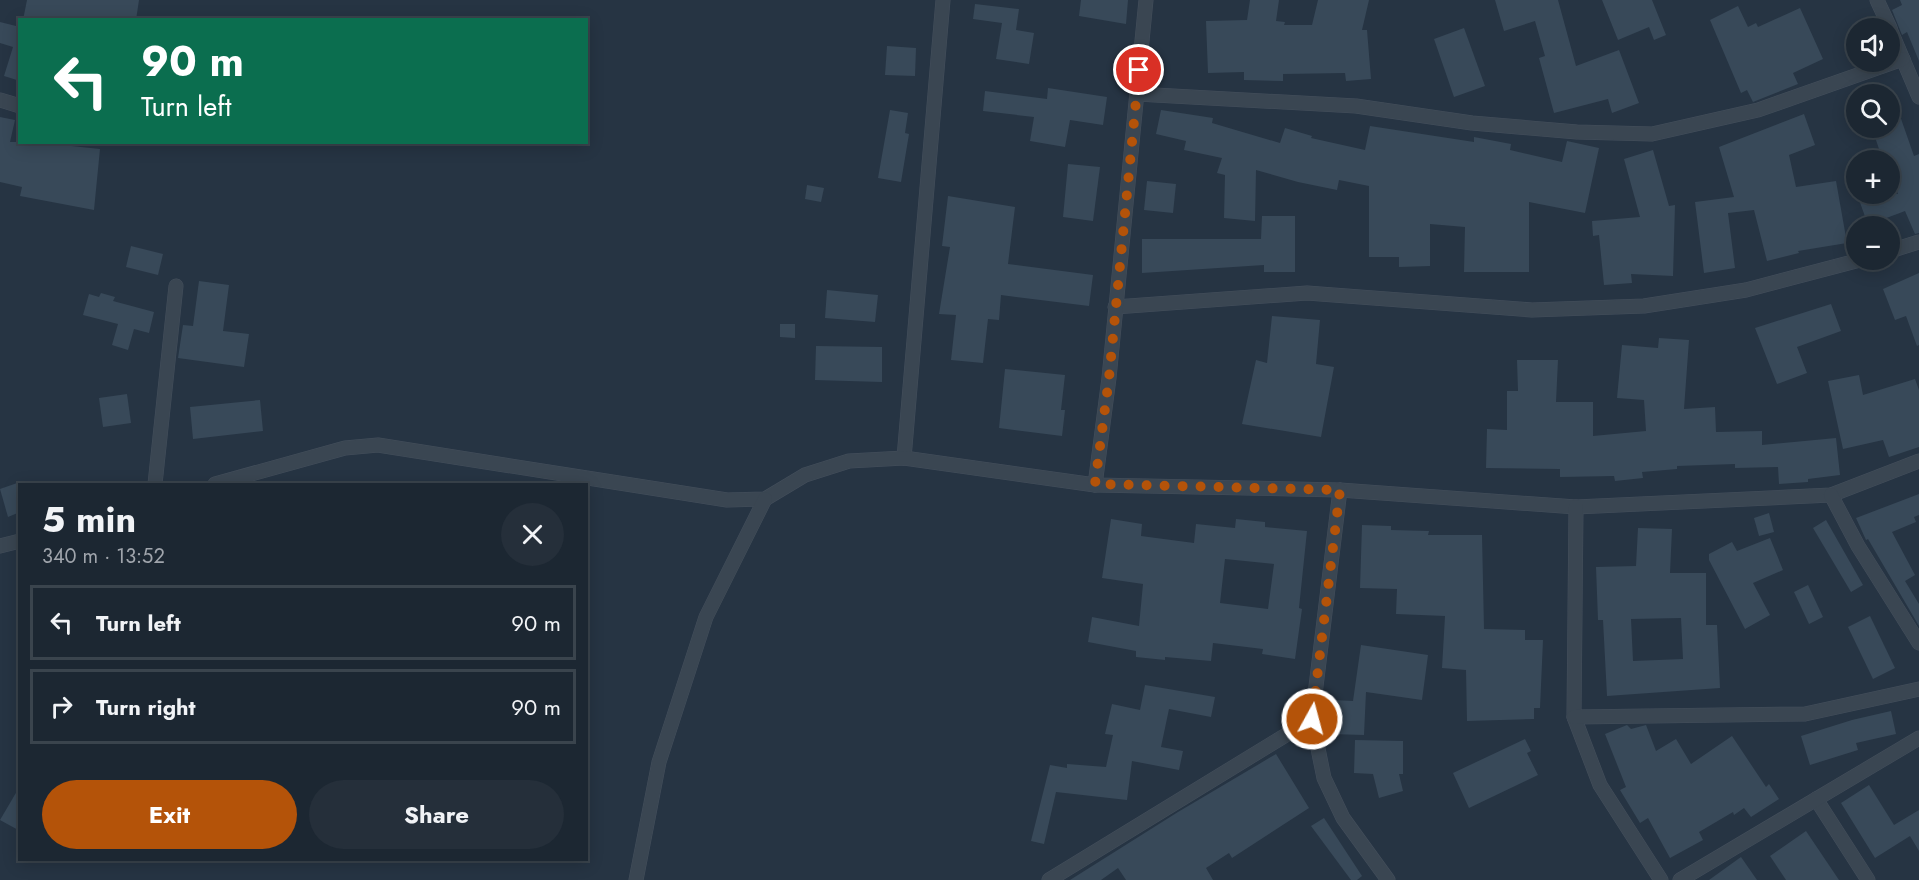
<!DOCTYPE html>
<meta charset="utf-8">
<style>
body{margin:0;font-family:Jost,sans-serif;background:#252f3a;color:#f1f3f6;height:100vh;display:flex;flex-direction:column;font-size:22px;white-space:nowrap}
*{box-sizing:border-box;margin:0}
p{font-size:20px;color:#a0a5ac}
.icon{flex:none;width:33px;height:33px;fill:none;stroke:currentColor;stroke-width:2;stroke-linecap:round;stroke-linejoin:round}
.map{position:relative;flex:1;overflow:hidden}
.drawer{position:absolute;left:18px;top:483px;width:570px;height:378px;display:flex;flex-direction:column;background:#1c2732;border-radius:0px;box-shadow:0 3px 15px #0003,0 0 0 2px #3a444d}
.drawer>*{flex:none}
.top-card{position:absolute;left:18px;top:18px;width:570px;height:126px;border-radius:0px;box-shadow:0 3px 15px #0003,0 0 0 2px #3a444d;background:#0b6e4f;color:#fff;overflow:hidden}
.buttons{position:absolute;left:1846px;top:18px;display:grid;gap:12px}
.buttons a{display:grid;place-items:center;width:54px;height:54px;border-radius:50%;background:#1c2732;box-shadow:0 3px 15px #0003,0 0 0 2px #3a444d;font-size:30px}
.pin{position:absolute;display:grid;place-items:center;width:51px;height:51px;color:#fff;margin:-26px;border:3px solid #fff;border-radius:50%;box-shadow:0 2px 6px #0007}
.me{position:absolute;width:66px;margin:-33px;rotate:7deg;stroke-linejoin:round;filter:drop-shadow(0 0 4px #0008)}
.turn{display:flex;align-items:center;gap:21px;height:126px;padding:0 24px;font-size:27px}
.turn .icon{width:78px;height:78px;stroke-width:2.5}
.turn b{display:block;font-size:42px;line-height:51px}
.round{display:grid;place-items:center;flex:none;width:63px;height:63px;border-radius:32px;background:#252f3a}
.headline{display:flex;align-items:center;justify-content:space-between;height:102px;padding:0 24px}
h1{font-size:36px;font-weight:700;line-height:45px}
.primary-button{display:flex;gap:12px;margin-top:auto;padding:12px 24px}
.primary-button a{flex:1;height:69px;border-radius:36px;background:#b45309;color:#fff;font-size:24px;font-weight:700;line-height:69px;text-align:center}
.primary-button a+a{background:#252f3a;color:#f1f3f6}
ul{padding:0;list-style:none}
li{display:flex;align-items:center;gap:18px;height:75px;margin:0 12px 9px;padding:0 12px;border:3px solid #3a444d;border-radius:0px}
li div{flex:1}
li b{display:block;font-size:22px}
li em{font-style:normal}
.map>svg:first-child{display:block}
.building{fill:#384959;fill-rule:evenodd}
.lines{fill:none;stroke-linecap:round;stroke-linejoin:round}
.street-casing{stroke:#444f5c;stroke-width:15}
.street{stroke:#3a4652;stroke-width:14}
.route{stroke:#b45309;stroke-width:10;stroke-dasharray:0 18}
</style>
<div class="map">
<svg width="1919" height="880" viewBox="0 0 1919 880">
<rect width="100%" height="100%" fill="#263443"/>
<g class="building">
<path d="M27,0H139L136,20H23Z"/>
<path d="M1081,0H1128L1126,24L1079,16Z"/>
<path d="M1250,0H1279L1276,21L1285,22L1284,25H1312L1318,0H1369L1362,30H1367L1371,79L1346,81L1345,73L1283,74V81L1244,80V72L1208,73L1206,21L1247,20Z"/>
<path d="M1495,0H1558L1576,66L1619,50L1639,103L1612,113L1608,99L1554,113L1539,58L1545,56L1535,21L1504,31Z"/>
<path d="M1602,0H1652L1666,35L1654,40L1649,27L1618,40Z"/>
<path d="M1900,0H1919V61L1907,32L1902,35L1892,10L1902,5Z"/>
<path d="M975,4L1019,9L1016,30L1034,33L1029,64L996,59L1002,23L973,19Z"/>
<path d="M1738,6L1748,27L1756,23L1758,27L1800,8L1823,59L1793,73L1798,84L1753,102L1747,90L1741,93L1710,20Z"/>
<path d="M0,22L20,27V81L4,76L13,47L0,43Z"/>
<path d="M1464,28L1485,86L1454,97L1434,39Z"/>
<path d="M887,46L916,48L915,76L885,75Z"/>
<path d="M1048,88L1107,97L1103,125L1070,120L1065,147L1030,141L1034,117L983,111L985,91L1047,99Z"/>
<path d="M1890,93H1892L1914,156L1919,154V233L1915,234L1905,211L1868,225L1857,194H1898L1890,174V155L1882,158L1872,128H1890Z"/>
<path d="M890,110L908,113L905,133L909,134L901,182L878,178Z"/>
<path d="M1161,110L1213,118L1212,123L1280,143L1285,128L1312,136L1311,138L1365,150L1370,126L1474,142V137L1511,144L1510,150L1562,162L1567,141L1599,148L1585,213L1529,202V272H1464L1465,227L1430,224V266L1399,267V257H1369V186L1339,180L1337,190L1298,182L1256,170L1255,221L1224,218L1225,175L1217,173L1222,158L1184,150L1186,141L1156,134Z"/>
<path d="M1804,114L1815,145L1789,155L1796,187L1836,181L1847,243L1798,251L1799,253L1767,261L1754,210L1728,213L1735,268L1704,273L1695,202L1734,197L1719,147Z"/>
<path d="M0,117L15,120L10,142H62V145L100,149L94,210L20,196L22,187L0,182Z"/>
<path d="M1653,150L1669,206L1675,205L1673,276L1631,274L1632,283L1604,285L1599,235L1593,236L1592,221L1640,217L1624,159Z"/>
<path d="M1068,164L1100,167L1093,221L1063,217Z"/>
<path d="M1147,181L1176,184L1173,213L1144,210Z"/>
<path d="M807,185L824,188L821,202L805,199Z"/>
<path d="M948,196L1015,207L1008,264L1093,275L1089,306L1001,295L999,320L988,319L983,363L951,360L956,315L939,314L950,247L942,246Z"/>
<path d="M1262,216H1295V272H1264V265L1142,273V239H1261Z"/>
<path d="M131,246L163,254L158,275L126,267Z"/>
<path d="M1919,273V345L1917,346L1906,316L1895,320L1883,289Z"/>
<path d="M199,281L229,285L223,331L249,334L244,367L178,358L183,325L193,326Z"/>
<path d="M827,290L878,295L875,322L825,318Z"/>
<path d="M101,293L115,297L113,301L154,312L149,333L134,329L128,350L112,345L118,324L83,315L89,294L99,297Z"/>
<path d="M1831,304L1841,331L1797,347L1807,373L1777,384L1755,328Z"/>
<path d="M1272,316L1320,320L1316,364L1334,367L1321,437L1242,424L1256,360L1267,363Z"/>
<path d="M780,324H795V338L780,337Z"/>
<path d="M1659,338L1689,340L1684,409L1715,407L1716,432L1762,431V445L1836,438L1840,475L1808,479V482L1779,484L1778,467L1735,468V464L1677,466V469L1642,472L1643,478L1615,481L1614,476L1560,477V469L1486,468L1487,429L1507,430V391H1518L1517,360H1558L1556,402H1593V436L1646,431L1644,400L1617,398L1622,345L1658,348Z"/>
<path d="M816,346L882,347V382L815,380Z"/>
<path d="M1005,369L1065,375L1061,410H1065L1062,436L999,428Z"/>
<path d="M1859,375L1863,395L1915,379L1919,390V447L1889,457L1883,440L1843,449L1828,381Z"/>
<path d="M127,394L131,423L103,427L99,398Z"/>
<path d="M260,400L263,431L193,439L190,407Z"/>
<path d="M20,482V512L8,517L0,489Z"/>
<path d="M1919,494V515L1914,517L1916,522L1892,532L1915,575L1905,581L1919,604V626L1868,539L1866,540L1856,518Z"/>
<path d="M1769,513L1774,532L1759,536L1754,518Z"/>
<path d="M1111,519L1142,524L1141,536L1194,543L1196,524L1235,528L1236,519L1265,522V527L1307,531L1299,608L1302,609L1295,659L1262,654L1263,649L1213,643L1211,661L1165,657V660L1136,657V651L1088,642L1092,617L1139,626L1143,584L1102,578ZM1225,559L1274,564L1268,609L1220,603Z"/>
<path d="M1826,520L1863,585L1851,592L1813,528Z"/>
<path d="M1362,525L1391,526V530L1429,531L1428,535H1482L1484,629L1525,630V640H1543L1540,708H1534V719L1467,721L1466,670L1442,668L1445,616L1396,614L1397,589L1360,588Z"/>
<path d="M1638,528L1672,529L1670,573H1706V625H1717L1720,688L1607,696L1603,620H1598L1596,567L1636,566ZM1681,618L1683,659L1633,661L1631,619Z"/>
<path d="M1770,538L1783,570L1753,583L1770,615L1745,629L1709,560V554L1732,542L1737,551Z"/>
<path d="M1808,585L1823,617L1809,624L1794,592Z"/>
<path d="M1870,616L1895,668L1873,679L1848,627Z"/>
<path d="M1361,645L1428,655L1422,700L1366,692L1364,735L1330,734L1332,700L1353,701Z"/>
<path d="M1145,685L1215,697L1211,717L1169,709L1161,747L1183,751L1179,770L1132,761L1127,800L1056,792L1044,844L1031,841L1050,765L1067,768V764L1106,767L1113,735L1105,734L1112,704L1140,710Z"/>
<path d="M1891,711L1896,734L1856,743L1858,750L1810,765L1801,736L1852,720Z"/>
<path d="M1627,725L1631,729L1646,725L1656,751L1676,739L1691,764L1732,736L1766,787L1769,784L1779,799L1751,817L1744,808L1734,815L1733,812L1699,832L1703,840L1670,858L1648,818L1640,823L1620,790L1626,787L1605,734Z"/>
<path d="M1525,739L1531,751L1527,753L1538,775L1469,808L1453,773Z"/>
<path d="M1355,740L1403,741V774H1399L1403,791L1379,798L1373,774L1354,773Z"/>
<path d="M1276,754L1309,808L1232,858L1229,853L1206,868L1213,880H1126L1118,868L1101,880H1070L1178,812Z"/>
<path d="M1869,785L1894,825L1919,810V851L1910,836L1875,858L1841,803Z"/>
<path d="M20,786V831L0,820Z"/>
<path d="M1324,818L1362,876L1357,880H1351L1311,826Z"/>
<path d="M1806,831L1839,880H1786L1770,856Z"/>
<path d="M1741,857L1757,880H1709Z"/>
</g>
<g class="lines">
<g class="street-casing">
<g id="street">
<path d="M1877,0L1890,28"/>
<path d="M1890,29L1919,97"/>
<path d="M1137,94L1356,106L1472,123L1577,132L1652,134L1758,110L1903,59"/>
<path d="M0,100L20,106"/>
<path d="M1890,251L1919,242"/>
<path d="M1115,307L1307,293L1532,310L1644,306L1746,290L1860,260"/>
<path d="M904,458L943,0"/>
<path d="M155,484L176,286"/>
<path d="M215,484L345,448L378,445L727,500L765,499L805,475L849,461L904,458L1095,485L1340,490L1576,507L1831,495L1919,461"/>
<path d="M1095,485L1109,378L1146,0"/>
<path d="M1340,490L1312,719L1324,778L1343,818L1388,880"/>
<path d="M1831,495L1858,546L1919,643"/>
<path d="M1576,507L1574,717L1600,785L1661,880"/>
<path d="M0,546L20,541"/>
<path d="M1574,717L1805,714L1919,689"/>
<path d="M1816,799L1868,880"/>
<path d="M636,880L659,762L706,617L765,499"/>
<path d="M1049,880L1312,719"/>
<path d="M1680,880L1919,738"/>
</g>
</g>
<use href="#street" class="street"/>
</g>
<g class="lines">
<path class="route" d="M1139,70L1109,378L1095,484L1340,490L1312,719"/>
</g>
</svg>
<div class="buttons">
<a><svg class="icon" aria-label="sound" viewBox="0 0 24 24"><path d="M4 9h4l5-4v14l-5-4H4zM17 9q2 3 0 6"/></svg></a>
<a><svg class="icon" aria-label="search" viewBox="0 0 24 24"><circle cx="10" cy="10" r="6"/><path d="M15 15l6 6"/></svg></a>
<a>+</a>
<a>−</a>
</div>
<div class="pin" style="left:1139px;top:70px;background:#d93025"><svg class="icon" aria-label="arrive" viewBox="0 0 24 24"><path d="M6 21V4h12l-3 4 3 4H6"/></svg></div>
<svg class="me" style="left:1312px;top:719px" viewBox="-20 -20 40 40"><circle r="17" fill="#b45309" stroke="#fff" stroke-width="3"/><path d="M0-11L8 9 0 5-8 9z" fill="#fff"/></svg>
<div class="top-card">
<div class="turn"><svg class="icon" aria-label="left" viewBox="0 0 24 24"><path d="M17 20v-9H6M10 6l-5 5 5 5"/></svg><div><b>90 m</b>Turn left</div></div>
</div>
<section class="drawer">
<div class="headline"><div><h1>5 min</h1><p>340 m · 13:52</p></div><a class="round"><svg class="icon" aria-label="close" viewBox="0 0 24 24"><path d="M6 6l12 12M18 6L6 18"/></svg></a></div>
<ul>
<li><svg class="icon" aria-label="left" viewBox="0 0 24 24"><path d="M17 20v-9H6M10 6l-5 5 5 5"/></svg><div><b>Turn left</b></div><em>90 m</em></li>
<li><svg class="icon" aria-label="right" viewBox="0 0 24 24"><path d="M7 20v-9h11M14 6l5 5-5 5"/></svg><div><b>Turn right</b></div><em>90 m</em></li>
</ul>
<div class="primary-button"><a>Exit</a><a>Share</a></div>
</section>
</div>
